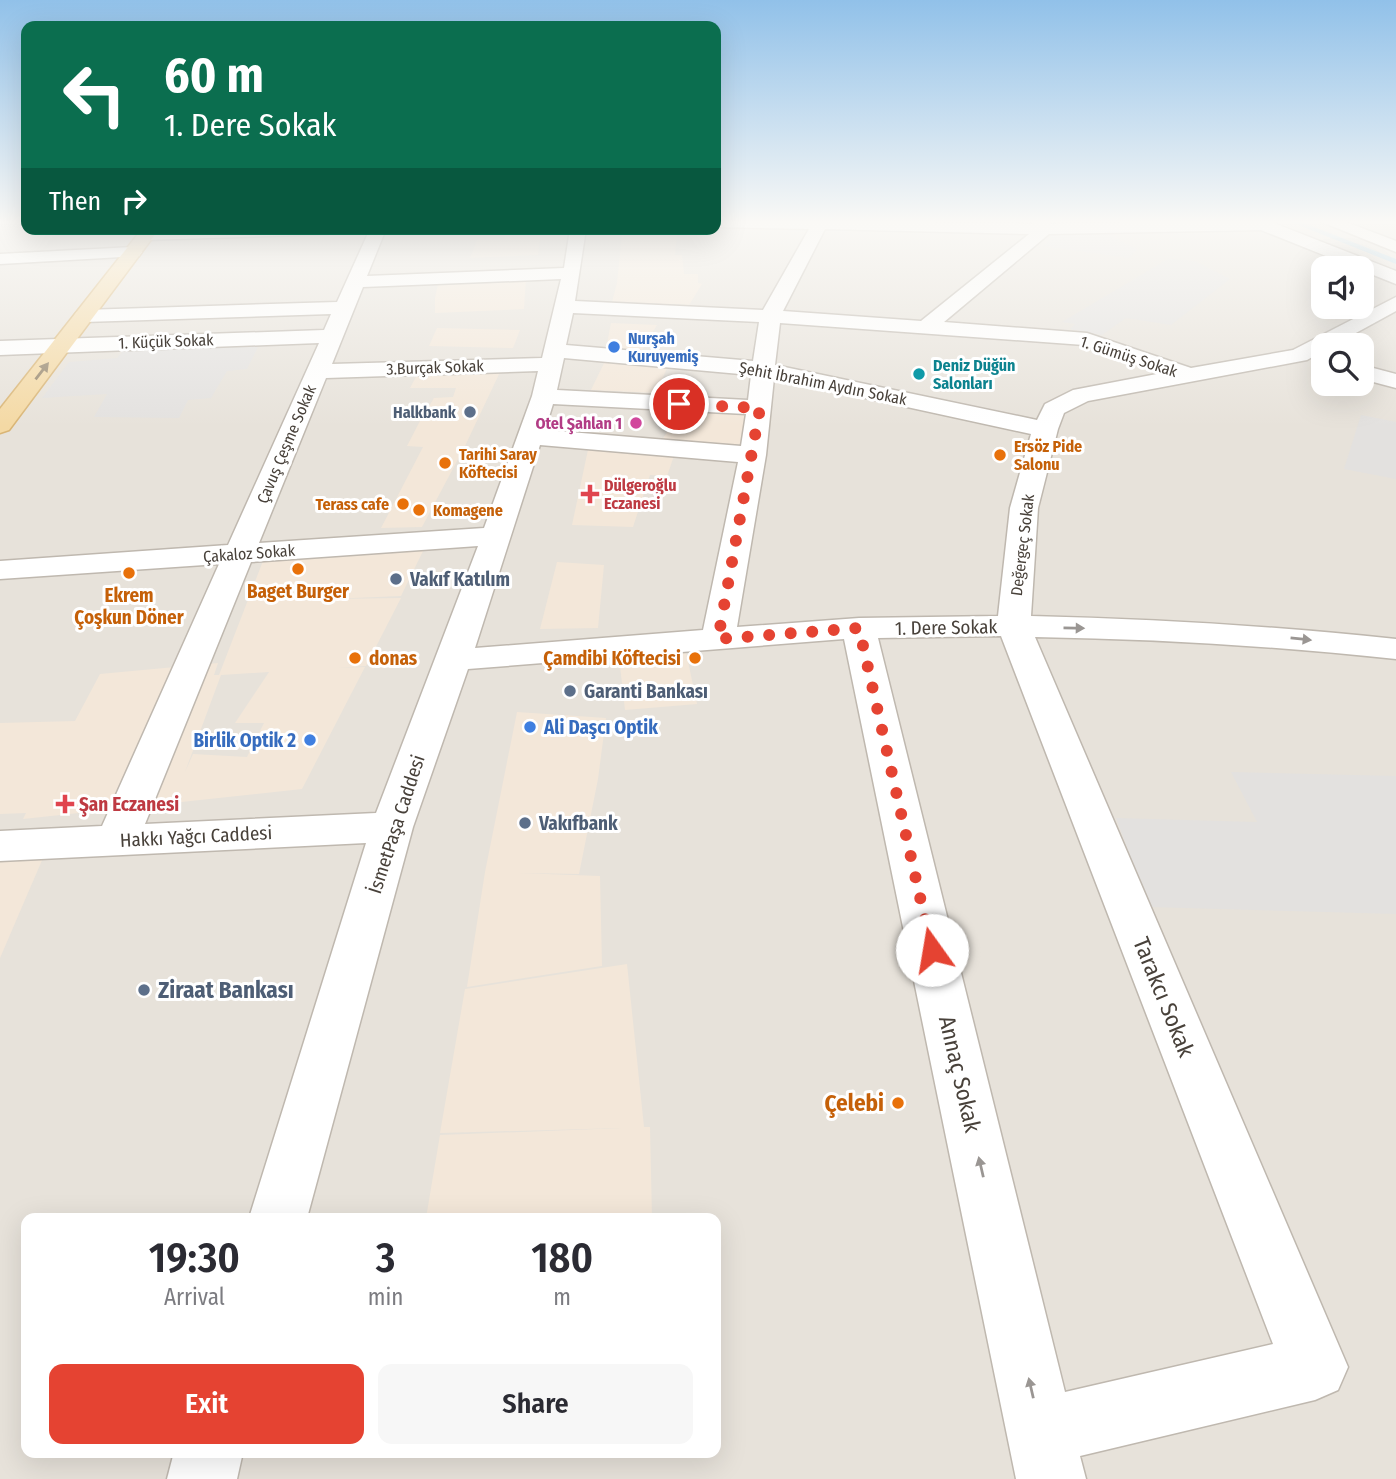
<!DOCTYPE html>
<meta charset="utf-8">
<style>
body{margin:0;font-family:"Fira Sans Condensed",sans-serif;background:#f7f7f7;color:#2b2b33;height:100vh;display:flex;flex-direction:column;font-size:26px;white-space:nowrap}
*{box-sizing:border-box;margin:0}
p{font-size:23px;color:#7c7c81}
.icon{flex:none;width:38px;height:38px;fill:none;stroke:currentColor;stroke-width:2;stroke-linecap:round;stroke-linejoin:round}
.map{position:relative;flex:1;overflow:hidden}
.side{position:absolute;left:21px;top:1213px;width:700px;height:245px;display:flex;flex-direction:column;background:#fff;border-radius:14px;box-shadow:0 7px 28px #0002}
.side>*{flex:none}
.hud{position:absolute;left:21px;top:21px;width:700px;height:214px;border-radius:14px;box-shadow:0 7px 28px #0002;background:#0b6e4f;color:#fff;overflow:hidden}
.fabs{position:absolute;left:1311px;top:256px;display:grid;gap:14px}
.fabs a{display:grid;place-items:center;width:63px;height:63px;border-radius:14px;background:#fff;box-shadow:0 7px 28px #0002;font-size:35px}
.pin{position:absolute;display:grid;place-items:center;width:60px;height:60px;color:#fff;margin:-30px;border:4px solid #fff;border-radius:50%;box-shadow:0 2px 7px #0007}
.me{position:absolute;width:77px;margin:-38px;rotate:347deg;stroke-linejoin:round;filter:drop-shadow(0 0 5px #0008)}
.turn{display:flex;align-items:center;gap:24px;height:147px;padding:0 28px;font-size:32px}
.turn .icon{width:91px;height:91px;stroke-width:2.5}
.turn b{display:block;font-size:49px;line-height:60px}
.then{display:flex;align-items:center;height:66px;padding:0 28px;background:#0003;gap:14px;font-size:26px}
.eta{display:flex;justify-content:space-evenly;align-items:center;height:119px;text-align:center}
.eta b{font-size:42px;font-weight:600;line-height:49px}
.primary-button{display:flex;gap:14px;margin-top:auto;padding:14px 28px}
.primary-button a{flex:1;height:80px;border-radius:14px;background:#e54332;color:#fff;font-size:28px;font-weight:600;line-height:80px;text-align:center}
.primary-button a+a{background:#f7f7f7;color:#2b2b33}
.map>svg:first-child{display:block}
.residential{fill:#e7e2da;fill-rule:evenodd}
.commercial{fill:#f3e7d9;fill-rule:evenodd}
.parking{fill:#e3e1df}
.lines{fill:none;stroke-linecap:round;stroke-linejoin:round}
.stream{fill:#aed5ea;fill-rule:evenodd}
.minor-casing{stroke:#bfb8af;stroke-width:3}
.major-casing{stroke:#d9b575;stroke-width:3}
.minor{fill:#fff;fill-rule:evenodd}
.major{fill:#f4d9a4;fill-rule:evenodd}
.oneway{fill:#95856a}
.oneway2{fill:#9a9693}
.route{stroke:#e54332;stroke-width:12;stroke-dasharray:0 21.6}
.shop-dot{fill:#3f7fe0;stroke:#fff;stroke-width:2.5}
.culture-dot{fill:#0f9aa8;stroke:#fff;stroke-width:2.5}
.service-dot{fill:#5c6f8a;stroke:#fff;stroke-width:2.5}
.hotel-dot{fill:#d1479c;stroke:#fff;stroke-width:2.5}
.food-dot{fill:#e8710a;stroke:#fff;stroke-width:2.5}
.health-dot{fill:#e0444e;stroke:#fff;stroke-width:2.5}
.labels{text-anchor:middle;stroke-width:6;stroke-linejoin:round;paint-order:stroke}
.far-shop-label{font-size:16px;font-weight:bold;fill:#366cbe;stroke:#fff;text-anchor:start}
.far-street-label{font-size:16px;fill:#48413a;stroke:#fff}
.far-culture-label{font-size:16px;font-weight:bold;fill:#0d838f;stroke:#fff;text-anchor:start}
.far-service-label{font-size:16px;font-weight:bold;fill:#4e5e75;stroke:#fff;text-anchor:end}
.far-hotel-label{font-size:16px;font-weight:bold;fill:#b23c85;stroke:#fff;text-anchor:end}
.far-food-label{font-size:16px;font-weight:bold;fill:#c56008;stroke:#fff;text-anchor:start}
.far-health-label{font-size:16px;font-weight:bold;fill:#be3a42;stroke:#fff;text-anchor:start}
.service-label{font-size:19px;font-weight:bold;fill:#4e5e75;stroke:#fff;text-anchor:start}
.food-label{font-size:19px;font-weight:bold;fill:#c56008;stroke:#fff}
.street-label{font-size:19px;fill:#48413a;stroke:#fff}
.shop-label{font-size:19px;font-weight:bold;fill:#366cbe;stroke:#fff;text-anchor:start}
.health-label{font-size:19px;font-weight:bold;fill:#be3a42;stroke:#fff;text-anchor:start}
.near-service-label{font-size:23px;font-weight:bold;fill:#4e5e75;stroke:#fff;text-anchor:start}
.near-street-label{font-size:23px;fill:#48413a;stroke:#fff}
.near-food-label{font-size:23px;font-weight:bold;fill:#c56008;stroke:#fff;text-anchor:end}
</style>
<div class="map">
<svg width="1396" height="1479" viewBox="0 0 1396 1479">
<rect width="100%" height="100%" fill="#f4f1eb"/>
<path class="residential" d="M0,220H26V229H716V220H1396V1479H0ZM1323,268H1362V306H1323ZM1323,345H1362V383H1323ZM26,1218H716V1452H26Z"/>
<g class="commercial">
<path d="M507,229H541L538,255L470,258L477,240H504Z"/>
<path d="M622,234H677L675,255H682L684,274H698V283L702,284L689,305L612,302L617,283Z"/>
<path d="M526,277L524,309L435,313V298L439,280Z"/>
<path d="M611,323L657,325L641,352L606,349Z"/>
<path d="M437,328L520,330L513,348L429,346Z"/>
<path d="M606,359L668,366L656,393L591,390Z"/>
<path d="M501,370L465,446L422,527L381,528L423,447L407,446L420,421L434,398L453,397L456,388H410L418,373Z"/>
<path d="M683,408L750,413L746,445L662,440Z"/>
<path d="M589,445L675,453L667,476L650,475L633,527L572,525Z"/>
<path d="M424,549L401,596L329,599L401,598L366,666L338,668L365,667L302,789L23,819L26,813L0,814V723L75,721L100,674L218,663L214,675H219L263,561ZM269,672L235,723H264L247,757L193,754L185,772L221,675Z"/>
<path d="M557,562L604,565L598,628L540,629Z"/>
<path d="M686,652L697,704L625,710L619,657Z"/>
<path d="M517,712L606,718L598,779L579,874L519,873L600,876L602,966L467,987L485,872Z"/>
<path d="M46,851L0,958V856Z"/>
<path d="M627,964L644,1127H650L652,1218H426L440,1135L622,1128L440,1133L465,989Z"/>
</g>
<g class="parking">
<path d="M1097,229L1137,249L1129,258L1043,246L1058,232Z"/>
<path d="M1168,259L1195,261L1230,279L1171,325L1126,318L1102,335L1070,329L1075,324L1062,322Z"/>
<path d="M244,341V346L258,347L247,369L227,371L211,398L188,400L179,418L94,417L107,394L42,398L69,362L117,358L128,345Z"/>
<path d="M1361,415L1396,422V479L1344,469Z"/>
<path d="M1231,772L1396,776V914L1149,907L1116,818L1257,822Z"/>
</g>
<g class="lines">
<path class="stream" d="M1286,220H1296L1396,259V264Z"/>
<g class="minor-casing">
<g id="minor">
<path d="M716,220L1034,224L1033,220H1049L1051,224L1266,220L1396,271V284L1261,230L1049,234L944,322L1087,333L1191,368L1293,350L1396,297V311L1334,345H1323V351L1307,360L1088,401L1064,413L1058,429L1038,508L1031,616C1154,619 1275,626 1396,639V659C1276,646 1156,639 1035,637L1348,1367L1338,1390L1315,1400L1080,1456L1086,1479H1016L844,639L468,669L413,827L307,1218H249L366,843L0,861V831L102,826L219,564L0,579V561L228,545L319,343L0,355V341L324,330L331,314L84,322L77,320L74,316L77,312L84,310L337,302L370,229H386L367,276L564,268L570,229H586L575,301L763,310L809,229L716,227ZM825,229L1029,234L921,321L783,311ZM561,279L542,358L332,364L363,287ZM573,313L759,322L753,361L566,345ZM780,323L1084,345L1162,373L1073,390L1045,404L1037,420L775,365ZM564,358L751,375L748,400L557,390ZM538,371L532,396L484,528L259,543L326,378ZM774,378L1031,434L1010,508L998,616L859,618L737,627L766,455ZM553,404L746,414L741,446L545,430ZM540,445L738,462L703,630L475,648ZM478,546L376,813L145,824L251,562ZM1001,636L1273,1344L1065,1392L878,638Z"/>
<path d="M1317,220H1341L1396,241V252Z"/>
<path d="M167,229H336L328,234L147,240L139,235L147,230Z"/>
<path d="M133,247L139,248L142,252L139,256L0,264V254Z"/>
<path d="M1362,365L1396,374V388L1362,379Z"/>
<path d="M174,1452H243L237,1479H167Z"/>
</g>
</g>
<g class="major-casing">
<path id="major" d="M142,229H159L9,430L0,433V409Z"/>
</g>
<use href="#minor" class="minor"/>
<use href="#major" class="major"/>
</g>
<defs><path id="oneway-solid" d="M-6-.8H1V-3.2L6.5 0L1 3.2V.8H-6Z" transform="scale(1.75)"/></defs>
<use class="oneway" href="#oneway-solid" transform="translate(42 371) rotate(-52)"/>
<g class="oneway2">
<use href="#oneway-solid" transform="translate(1074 628) rotate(1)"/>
<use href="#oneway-solid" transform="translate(1301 639) rotate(6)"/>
<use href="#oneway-solid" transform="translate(981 1167) rotate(-103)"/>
<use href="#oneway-solid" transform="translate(1031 1388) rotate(-103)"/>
</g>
<linearGradient id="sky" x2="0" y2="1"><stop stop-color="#91c1e9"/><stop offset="0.52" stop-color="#faf9f6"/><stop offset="1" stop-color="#faf9f6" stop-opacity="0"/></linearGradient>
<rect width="1396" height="427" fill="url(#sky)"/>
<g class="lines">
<path class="route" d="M679,404L760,408L718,639L859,628L932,950"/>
</g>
<g class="shop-dot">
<circle cx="614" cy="347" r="7"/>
<circle cx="530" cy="727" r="7"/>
<circle cx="310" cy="740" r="7"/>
</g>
<circle class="culture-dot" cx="919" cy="374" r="7"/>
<g class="service-dot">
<circle cx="470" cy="412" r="7"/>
<circle cx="396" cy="579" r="7"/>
<circle cx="570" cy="691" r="7"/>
<circle cx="525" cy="823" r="7"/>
<circle cx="144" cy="990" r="7"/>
</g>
<circle class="hotel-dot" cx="636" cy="423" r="7"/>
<g class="food-dot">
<circle cx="1000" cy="455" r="7"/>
<circle cx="445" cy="463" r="7"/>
<circle cx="403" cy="504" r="7"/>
<circle cx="419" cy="510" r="7"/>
<circle cx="298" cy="569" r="7"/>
<circle cx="129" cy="573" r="7"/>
<circle cx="355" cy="658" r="7"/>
<circle cx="695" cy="658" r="7"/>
<circle cx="898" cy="1103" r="7"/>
</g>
<g class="health-dot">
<path d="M586.5 483.5h7v7h7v7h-7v7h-7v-7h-7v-7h7z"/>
<path d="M61.5 793.5h7v7h7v7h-7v7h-7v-7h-7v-7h7z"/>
</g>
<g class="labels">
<g class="far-shop-label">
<text x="628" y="344">Nurşah<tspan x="628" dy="18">Kuruyemiş</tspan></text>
</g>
<g class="far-street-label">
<text transform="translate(166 341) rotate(-2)" y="6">1. Küçük Sokak</text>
<text transform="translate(1129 356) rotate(18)" y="6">1. Gümüş Sokak</text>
<text transform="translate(435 367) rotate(-2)" y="6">3.Burçak Sokak</text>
<text transform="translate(823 383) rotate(11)" y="6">Şehit İbrahim Aydın Sokak</text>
<text transform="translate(286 444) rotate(-67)" y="6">Çavuş Çeşme Sokak</text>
<text transform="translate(1022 545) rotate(-83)" y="6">Değergeç Sokak</text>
<text transform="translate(249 553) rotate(-4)" y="6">Çakaloz Sokak</text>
</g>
<g class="far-culture-label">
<text x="933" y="371">Deniz Düğün<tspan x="933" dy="18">Salonları</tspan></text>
</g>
<g class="far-service-label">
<text x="456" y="418">Halkbank</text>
</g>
<g class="far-hotel-label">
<text x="622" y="429">Otel Şahlan 1</text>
</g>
<g class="far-food-label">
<text x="1014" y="452">Ersöz Pide<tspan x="1014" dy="18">Salonu</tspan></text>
<text x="459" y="460">Tarihi Saray<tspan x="459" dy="18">Köftecisi</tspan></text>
<text x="389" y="510" text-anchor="end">Terass cafe</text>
<text x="433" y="516">Komagene</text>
</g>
<g class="far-health-label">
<text x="604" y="491">Dülgeroğlu<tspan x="604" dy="18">Eczanesi</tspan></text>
</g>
<g class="service-label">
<text x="410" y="586">Vakıf Katılım</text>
<text x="584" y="698">Garanti Bankası</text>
<text x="539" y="830">Vakıfbank</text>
</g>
<g class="food-label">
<text x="298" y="598">Baget Burger</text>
<text x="129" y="602">Ekrem<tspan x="129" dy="22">Çoşkun Döner</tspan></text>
<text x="369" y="665" text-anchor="start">donas</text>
<text x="681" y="665" text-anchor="end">Çamdibi Köftecisi</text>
</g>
<g class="street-label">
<text transform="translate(946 627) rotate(-1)" y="7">1. Dere Sokak</text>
<text transform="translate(396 824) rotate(-72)" y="7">İsmetPaşa Caddesi</text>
<text transform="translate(196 836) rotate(-3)" y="7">Hakkı Yağcı Caddesi</text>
</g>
<g class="shop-label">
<text x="544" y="734">Ali Daşcı Optik</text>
<text x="296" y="747" text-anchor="end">Birlik Optik 2</text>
</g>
<g class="health-label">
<text x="79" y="811">Şan Eczanesi</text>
</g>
<g class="near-service-label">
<text x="158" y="998">Ziraat Bankası</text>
</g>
<g class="near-street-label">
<text transform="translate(1164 997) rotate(68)" y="8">Tarakcı Sokak</text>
<text transform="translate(960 1074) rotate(77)" y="8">Annaç Sokak</text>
</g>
<g class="near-food-label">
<text x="884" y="1111">Çelebi</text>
</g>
</g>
</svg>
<div class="fabs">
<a><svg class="icon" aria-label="sound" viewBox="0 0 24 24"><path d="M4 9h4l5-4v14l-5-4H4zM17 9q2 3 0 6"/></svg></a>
<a><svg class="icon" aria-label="search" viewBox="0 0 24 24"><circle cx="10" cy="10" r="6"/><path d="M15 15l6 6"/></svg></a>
</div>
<div class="pin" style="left:679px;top:404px;background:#d93025"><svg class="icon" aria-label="arrive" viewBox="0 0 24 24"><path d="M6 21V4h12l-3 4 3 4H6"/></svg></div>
<svg class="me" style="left:932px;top:950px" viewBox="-20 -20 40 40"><circle r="19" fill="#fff"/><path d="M0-13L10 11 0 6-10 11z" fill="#e54332"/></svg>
<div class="hud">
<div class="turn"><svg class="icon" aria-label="left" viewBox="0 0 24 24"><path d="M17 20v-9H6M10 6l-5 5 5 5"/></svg><div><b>60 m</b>1. Dere Sokak</div></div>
<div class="then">Then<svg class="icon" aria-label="right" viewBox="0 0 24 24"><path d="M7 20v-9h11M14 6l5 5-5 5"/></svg></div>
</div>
<section class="side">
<div class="eta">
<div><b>19:30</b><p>Arrival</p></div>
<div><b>3</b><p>min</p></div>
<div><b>180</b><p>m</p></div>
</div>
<div class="primary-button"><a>Exit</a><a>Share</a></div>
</section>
</div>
